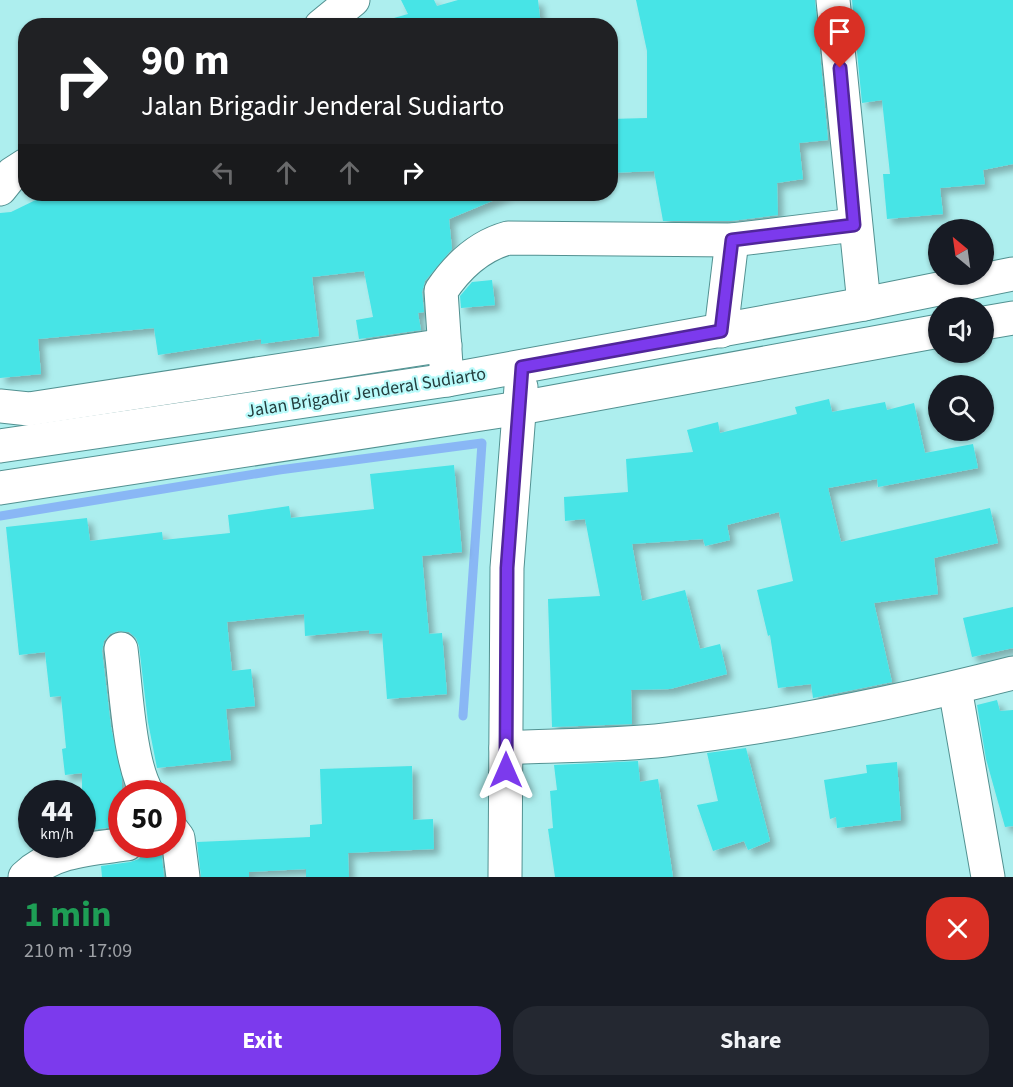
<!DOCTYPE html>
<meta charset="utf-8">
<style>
body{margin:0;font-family:"Source Sans 3",sans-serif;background:#242831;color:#f1f3f6;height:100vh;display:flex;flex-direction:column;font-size:22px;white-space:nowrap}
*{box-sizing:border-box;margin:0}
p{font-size:20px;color:#9ea1a6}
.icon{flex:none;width:33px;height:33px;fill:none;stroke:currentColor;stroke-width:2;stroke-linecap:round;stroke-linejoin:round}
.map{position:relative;height:877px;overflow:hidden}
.drawer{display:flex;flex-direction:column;background:#171b24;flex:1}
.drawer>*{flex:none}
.top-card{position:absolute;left:18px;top:18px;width:600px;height:183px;border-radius:24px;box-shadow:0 2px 4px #0004;background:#202124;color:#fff;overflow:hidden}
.needle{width:39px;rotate:331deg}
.fabs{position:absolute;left:928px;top:219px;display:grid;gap:12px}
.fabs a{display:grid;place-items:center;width:66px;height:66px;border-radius:50%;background:#171b24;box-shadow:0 2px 4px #0004;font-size:30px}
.speed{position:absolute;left:18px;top:780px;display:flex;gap:12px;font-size:30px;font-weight:700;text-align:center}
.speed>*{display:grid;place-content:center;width:78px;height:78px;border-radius:50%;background:#171b24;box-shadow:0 2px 4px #0004;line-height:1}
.speed small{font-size:15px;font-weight:400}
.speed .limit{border:9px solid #d22;background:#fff;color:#111}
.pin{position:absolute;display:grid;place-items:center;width:51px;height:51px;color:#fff;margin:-62px -26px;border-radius:50% 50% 50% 0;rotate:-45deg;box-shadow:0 0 6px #0007}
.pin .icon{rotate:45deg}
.me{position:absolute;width:66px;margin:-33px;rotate:0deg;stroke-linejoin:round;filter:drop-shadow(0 0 4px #0008)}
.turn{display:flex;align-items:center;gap:21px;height:126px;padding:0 24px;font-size:27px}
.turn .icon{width:78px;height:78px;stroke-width:2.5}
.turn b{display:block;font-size:42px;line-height:51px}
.lanes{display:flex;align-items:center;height:57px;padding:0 24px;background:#0003;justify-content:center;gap:30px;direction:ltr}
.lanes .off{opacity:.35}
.round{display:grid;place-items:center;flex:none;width:63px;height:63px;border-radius:24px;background:#242831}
.overview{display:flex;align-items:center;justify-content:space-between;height:102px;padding:0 24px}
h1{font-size:36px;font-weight:700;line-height:45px;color:#1e9e55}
.primary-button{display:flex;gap:12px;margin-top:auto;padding:12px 24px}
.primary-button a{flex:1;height:69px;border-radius:24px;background:#7c3aed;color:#fff;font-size:24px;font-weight:700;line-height:69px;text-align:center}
.primary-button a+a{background:#242831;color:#f1f3f6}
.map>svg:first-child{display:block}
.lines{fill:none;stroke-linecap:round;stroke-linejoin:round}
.stream{stroke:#89b7f5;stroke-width:9}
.building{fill:#47e4e6;filter:url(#shadow)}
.minor-casing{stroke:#529191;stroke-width:35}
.major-casing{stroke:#529191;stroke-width:35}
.minor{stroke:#fff;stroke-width:33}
.major{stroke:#fff;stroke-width:33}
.route-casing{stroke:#51269a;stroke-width:15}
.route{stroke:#7c3aed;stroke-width:10}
.labels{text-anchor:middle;stroke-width:4.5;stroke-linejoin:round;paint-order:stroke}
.street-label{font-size:18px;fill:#233d3d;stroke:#bafbfb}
</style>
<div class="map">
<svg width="1013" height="877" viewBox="0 0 1013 877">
<defs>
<filter id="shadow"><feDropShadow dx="5.5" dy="5.5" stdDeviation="3" flood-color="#0004"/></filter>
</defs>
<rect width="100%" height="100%" fill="#adeeee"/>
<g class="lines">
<path class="stream" d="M0,516L279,470L482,443L463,716"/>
</g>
<g class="building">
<path d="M401,0H434L437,6L458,0H538L541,26H395L394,18L408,14Z"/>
<path d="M636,0H815L828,140L799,143L803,179L777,183L778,215L731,221H663L654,171L610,173V119L647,118V51Z"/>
<path d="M852,0H1013V164L983,170L985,184L940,188L943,214L887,219L883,174H890L882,100L862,103Z"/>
<path d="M48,194H509L449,219L452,249L425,281L422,292L424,312L418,313L421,330L359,339L356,320L373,317L364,271L312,277L319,336L261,344V339L158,355L154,328L38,339L41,374L0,378V213L11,212Z"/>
<path d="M492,280L495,305L461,308L460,296L472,282Z"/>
<path d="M829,399L832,412L885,402L887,410L914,403L925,453L973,444L978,468L878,487L877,479L828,488L841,542L990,508L998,543L934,558L938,594L874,603L892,682L813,698L811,684L778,688L770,635L768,636L757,590L793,581L779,512L727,525L730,540L705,546L703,539L632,544L642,601L685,590L700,649L720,644L727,674L670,689L631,690L632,724L552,727L548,599L600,596L585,519L565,521L564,497L628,492L626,459L693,452L687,430L718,422L720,433L797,414L795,407Z"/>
<path d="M454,465L462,552L422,556L429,634L442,633L447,694L387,699L382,633L369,634V630L305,636L304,614L227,622L232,671L251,669L255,706L226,709L231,760L157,768L148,722L139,646L136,638L129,632L118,631L110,634L104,641L102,651L111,727L122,779V826L82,831V773L65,775L62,749L66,748L61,696L50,697L45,652L19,655L6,527L87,518L90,541L162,532L163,540L230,533L228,515L289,506L291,518L374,509L370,474Z"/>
<path d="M1013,607V648L972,657L963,618Z"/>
<path d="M997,700L1000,711L1013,710V826L1005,827L986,759L977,705Z"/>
<path d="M746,748L770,841L748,850L744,841L713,851L697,805L718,801L707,753Z"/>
<path d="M638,761L640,782L658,779L673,877H555L548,829L553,828L550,791L557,790L554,765Z"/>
<path d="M897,762L901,820L837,828L836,817L830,819L824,780L867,773L866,765Z"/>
<path d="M412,766L413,820L433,819L434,849L348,853L349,877H306V869L249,872V877H201L197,842L310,837V825L322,824L320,769Z"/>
<path d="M161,849L164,877H102L101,866L130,862L139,859L145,850Z"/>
</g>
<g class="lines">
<g class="minor-casing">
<g id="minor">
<path d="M833,0L864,304"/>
<path d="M321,26L353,0"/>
<path d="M0,189L12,174L26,165"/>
<path d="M721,331L732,240"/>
<path d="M447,380L441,291C457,267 479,246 508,238L732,240L854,225"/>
<path d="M0,406L29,409L445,345"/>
<path d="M121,649C126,687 129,764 148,794"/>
<path d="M955,688L988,877"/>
<path d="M506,748C558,745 612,746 665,740C781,726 899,702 1013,673"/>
<path d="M172,830L178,838L183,877"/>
<path d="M25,877C53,850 90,849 127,844"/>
</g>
</g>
<g class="major-casing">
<g id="major">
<path d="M984,323L1013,318"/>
<path d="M0,446L447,380L864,304L1013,274"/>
<path d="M0,488L520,408L939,331"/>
<path d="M505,877L507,568L521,387"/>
</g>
</g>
<use href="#minor" class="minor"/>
<use href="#major" class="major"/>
</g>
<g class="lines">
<g class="route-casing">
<path id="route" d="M506,770L507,568L522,367L721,331L732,240L854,225L840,68"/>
</g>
<use href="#route" class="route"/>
</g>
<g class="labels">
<g class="street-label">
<text transform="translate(366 392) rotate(-9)" y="6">Jalan Brigadir Jenderal Sudiarto</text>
</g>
</g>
</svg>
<div class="fabs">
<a><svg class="needle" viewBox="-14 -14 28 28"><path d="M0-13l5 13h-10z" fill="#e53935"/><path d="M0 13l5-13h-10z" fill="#9ea1a6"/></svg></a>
<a><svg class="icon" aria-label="sound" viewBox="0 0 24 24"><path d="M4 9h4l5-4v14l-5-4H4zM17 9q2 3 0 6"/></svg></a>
<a><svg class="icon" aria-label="search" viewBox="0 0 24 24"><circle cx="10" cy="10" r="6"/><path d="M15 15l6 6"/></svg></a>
</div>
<div class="speed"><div>44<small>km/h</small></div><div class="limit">50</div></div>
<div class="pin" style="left:840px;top:68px;background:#d93025"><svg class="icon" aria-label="arrive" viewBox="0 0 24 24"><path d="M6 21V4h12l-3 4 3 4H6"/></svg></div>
<svg class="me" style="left:506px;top:770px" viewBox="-20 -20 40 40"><path d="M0-17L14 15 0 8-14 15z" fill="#7c3aed" stroke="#fff" stroke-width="4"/></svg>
<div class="top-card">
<div class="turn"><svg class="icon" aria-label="right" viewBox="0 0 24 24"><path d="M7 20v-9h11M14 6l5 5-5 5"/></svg><div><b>90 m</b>Jalan Brigadir Jenderal Sudiarto</div></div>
<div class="lanes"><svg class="icon off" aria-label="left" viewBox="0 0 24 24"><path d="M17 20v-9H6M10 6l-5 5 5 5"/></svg><svg class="icon off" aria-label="ahead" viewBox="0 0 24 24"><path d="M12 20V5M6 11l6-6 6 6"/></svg><svg class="icon off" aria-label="ahead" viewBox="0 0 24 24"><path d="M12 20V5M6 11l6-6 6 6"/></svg><svg class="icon" aria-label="right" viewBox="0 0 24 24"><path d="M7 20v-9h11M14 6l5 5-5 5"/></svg></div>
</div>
</div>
<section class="drawer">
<div class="overview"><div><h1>1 min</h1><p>210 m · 17:09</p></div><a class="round" style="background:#d93025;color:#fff"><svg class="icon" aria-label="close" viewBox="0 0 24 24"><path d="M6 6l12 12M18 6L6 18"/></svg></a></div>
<div class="primary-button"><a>Exit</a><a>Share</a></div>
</section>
